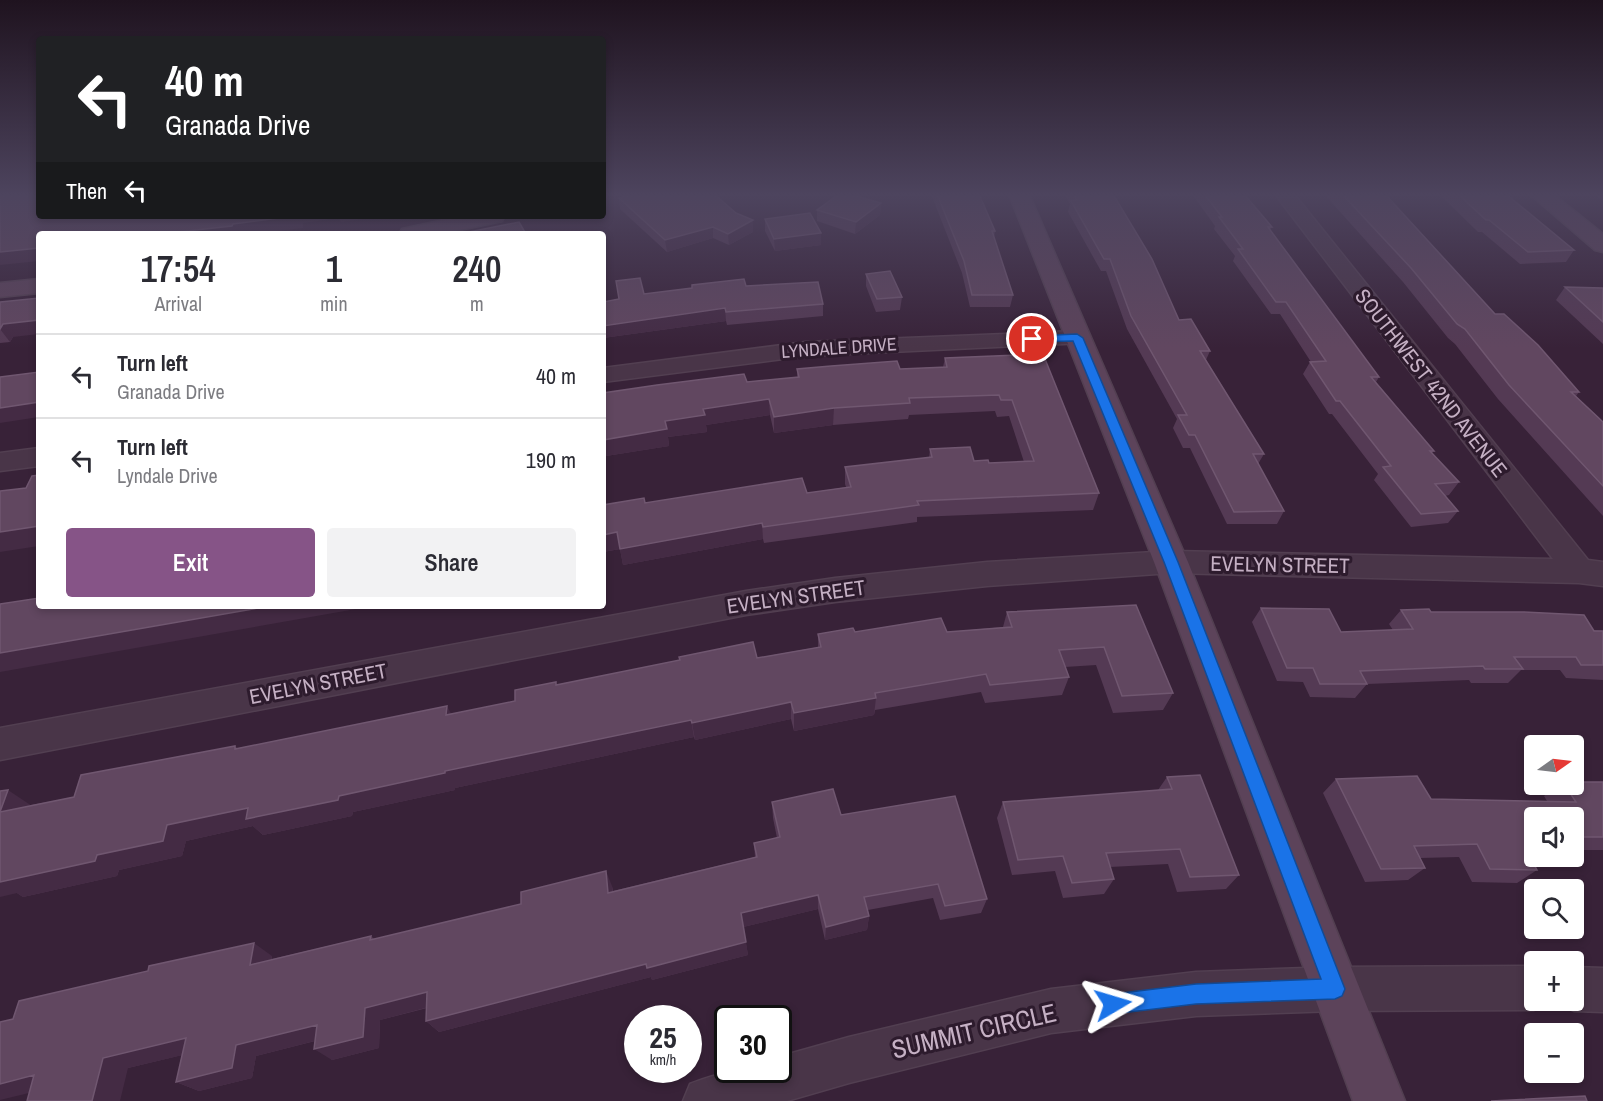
<!DOCTYPE html>
<meta charset="utf-8">
<style>
body{margin:0;font-family:"Archivo Narrow",sans-serif;background:#f2f2f3;color:#2b2b33;height:100vh;display:flex;flex-direction:column;font-size:22px;white-space:nowrap}
*{box-sizing:border-box;margin:0}
p{font-size:20px;color:#7c7c81}
.icon{flex:none;width:33px;height:33px;fill:none;stroke:currentColor;stroke-width:2;stroke-linecap:round;stroke-linejoin:round}
.map{position:relative;flex:1;overflow:hidden}
.side{position:absolute;left:36px;top:231px;width:570px;height:378px;display:flex;flex-direction:column;background:#fff;border-radius:6px;box-shadow:0 3px 9px #0003}
.side>*{flex:none}
.banner{position:absolute;left:36px;top:36px;width:570px;height:183px;border-radius:6px;box-shadow:0 3px 9px #0003;background:#202124;color:#fff;overflow:hidden}
.needle{width:39px;rotate:76deg}
.tools{position:absolute;left:1524px;top:735px;display:grid;gap:12px}
.tools a{display:grid;place-items:center;width:60px;height:60px;border-radius:6px;background:#fff;box-shadow:0 3px 9px #0003;font-size:30px}
.speed{position:absolute;left:624px;top:1005px;display:flex;gap:12px;font-size:30px;font-weight:700;text-align:center}
.speed>*{display:grid;place-content:center;width:78px;height:78px;border-radius:50%;background:#fff;box-shadow:0 3px 9px #0003;line-height:1}
.speed small{font-size:15px;font-weight:400}
.speed .limit{border:3px solid #111;border-radius:9px;background:#fff;color:#111}
.pin{position:absolute;display:grid;place-items:center;width:51px;height:51px;color:#fff;margin:-26px;border:3px solid #fff;border-radius:50%;box-shadow:0 2px 6px #0007}
.me{position:absolute;width:66px;margin:-33px;rotate:83deg;stroke-linejoin:round;filter:drop-shadow(0 0 4px #0008)}
.turn{display:flex;align-items:center;gap:21px;height:126px;padding:0 30px;font-size:27px}
.turn .icon{width:78px;height:78px;stroke-width:2.5}
.turn b{display:block;font-size:42px;line-height:51px}
.then{display:flex;align-items:center;height:57px;padding:0 30px;background:#0003;gap:12px;font-size:22px}
.eta{display:flex;justify-content:space-evenly;align-items:center;height:102px;text-align:center}
.eta b{font-size:36px;font-weight:600;line-height:42px}
.action{display:flex;gap:12px;margin-top:auto;padding:12px 30px}
.action a{flex:1;height:69px;border-radius:6px;background:#865487;color:#fff;font-size:24px;font-weight:600;line-height:69px;text-align:center}
.action a+a{background:#f2f2f3;color:#2b2b33}
ul{padding:0;list-style:none}
li{display:flex;align-items:center;gap:18px;height:84px;padding:0 30px;border-top:2px solid #e1e1e2}
li div{flex:1}
li b{display:block;font-size:22px}
li em{font-style:normal}
.map>svg:first-child{display:block}
.lines{fill:none;stroke-linecap:round;stroke-linejoin:round}
.street-casing{stroke:#523f51;stroke-width:3}
.secondary-casing{stroke:#523f51;stroke-width:3}
.street{fill:#493548;fill-rule:evenodd}
.secondary{fill:#5c435a;fill-rule:evenodd}
.wall{fill:#543a54}
.shaded-wall{fill:#442b44}
.building{fill:#614760;stroke:#705770;stroke-width:1.5}
.route{fill:#1a73e8;stroke:#114b97;stroke-width:1.5}
.labels{text-anchor:middle;stroke-width:6;stroke-linejoin:round;paint-order:stroke}
.far-street-label{font-size:18px;fill:#c5b0c4;stroke:#2d1b2d}
.street-label{font-size:21px;fill:#c5b0c4;stroke:#2d1b2d}
.near-street-label{font-size:26px;fill:#c5b0c4;stroke:#2d1b2d}
</style>
<div class="map">
<svg width="1603" height="1101" viewBox="0 0 1603 1101">
<rect width="100%" height="100%" fill="#382238"/>
<g class="lines">
<g class="street-casing">
<g id="street">
<path d="M1275,194H1294L1588,560L1603,562V586L1579,583L1171,573L987,586L835,602L746,615L0,760V728L746,591L835,578L987,562L1171,551L1553,559Z"/>
<path d="M1077,331L1085,333L1089,338L1085,343L806,356L603,382V368L806,342Z"/>
<path d="M39,448V466L0,471V453Z"/>
<path d="M1534,966V1000H1551L1549,1003L1534,1010L1335,1011L1196,1016L1051,1033L849,1083L787,1101H683L690,1084C725,1070 742,1070 778,1070V1057L849,1037L1051,989L1196,972L1335,967Z"/>
<path d="M1574,967L1603,968V1012L1574,1011L1559,1004L1557,1000H1574Z"/>
</g>
</g>
<g class="secondary-casing">
<g id="secondary">
<path d="M1009,194H1029L1188,562L1405,1101H1353L1154,562Z"/>
<path d="M1530,194H1553L1603,234V252L1595,250Z"/>
<path d="M463,216H505L502,221L441,234H399L402,229Z"/>
<path d="M39,279V293L0,297V283Z"/>
</g>
</g>
<use href="#street" class="street"/>
<use href="#secondary" class="secondary"/>
</g>
<g class="wall">
<path d="M834,194H869L859,197L881,203L880,215L855,234L817,221V210L836,196Z"/>
<path d="M931,194H979L995,231L994,238L1013,295L1010,307H970L962,273Z"/>
<path d="M1064,194H1113L1179,320L1210,351L1206,360L1264,454L1258,464L1284,511L1277,524H1227L1190,448H1183L1173,428L1177,419L1127,329L1106,271H1101L1068,212L1070,204Z"/>
<path d="M1192,194H1244L1272,227L1270,230L1379,377L1376,382L1434,451L1432,453L1459,482L1449,495L1445,496L1458,511L1448,523L1411,527L1374,480L1378,474L1332,414H1329L1303,374L1310,362H1311L1280,314H1271L1233,261L1235,256L1214,229L1215,226Z"/>
<path d="M1324,194H1385L1495,314L1579,392L1576,396L1603,422V516L1498,399L1455,344L1448,338L1403,282Z"/>
<path d="M1439,194H1506L1574,250L1566,262L1520,264L1482,232H1478Z"/>
<path d="M1594,194H1603V201Z"/>
<path d="M619,198L753,232L729,245L713,238L667,252L620,209Z"/>
<path d="M765,219L821,233V245L775,251L765,231Z"/>
<path d="M866,274L902,297L900,310L876,312L866,286Z"/>
<path d="M746,286L823,304V316L727,325L726,321L603,338V302L644,294Z"/>
<path d="M1565,287L1603,288V344L1556,300Z"/>
<path d="M0,302L13,337L10,342L0,343Z"/>
<path d="M1043,354L1099,493L1093,510L917,517V522L764,543L763,539L623,565L620,549L603,552V505L807,493L846,487L845,484V467L929,458L930,449L974,461L989,463L1024,462L1009,416L997,417L995,411L909,415L908,419L833,425L774,433L770,415L706,425L707,432L668,437L669,446L606,456L604,449L747,382L797,377V369H900L943,367L945,358Z"/>
<path d="M1136,605L1173,693L1163,710L1113,713L1096,665L1065,667L1069,677L1062,695L985,703L981,692L875,710L874,715L794,731L791,719L695,740L694,737L455,788V790L353,812L352,816L263,835L253,826L186,841L182,856L119,870L117,876L23,897L17,893L31,805L74,797L235,746L238,749L451,714L515,701L557,685L757,658L818,647V634L855,632H947L1003,627L1007,612Z"/>
<path d="M1261,608L1341,632L1393,630L1389,624L1401,610L1431,612L1603,631V680L1566,678L1560,670H1521L1508,683H1471L1469,680L1367,684L1355,698L1310,697L1303,682L1277,681L1252,622Z"/>
<path d="M1167,777L1239,875L1226,889L1177,892L1168,864L1110,867L1114,879L1104,894L1063,898L1055,871L1012,875L997,818L1003,802L1158,790Z"/>
<path d="M1336,779L1431,799L1547,801L1544,796L1559,784H1574L1603,782V850H1576L1574,851V818H1534V856H1565L1556,862L1532,861L1537,870L1517,883L1472,882L1459,857L1420,858L1425,868L1408,880L1365,882L1323,793Z"/>
<path d="M772,802L841,815L987,899L981,913L940,920L933,898L868,910L869,916L867,930L825,940L818,909L743,927L748,955L652,980L651,977L439,1032L426,1021L427,1008L380,1020L379,1048L332,1060L315,1041L256,1056L252,1078L199,1091L176,1082L182,1055L128,1068L27,1101L272,956V959L371,936L374,939L612,886L613,891L755,857L754,843L777,838L773,818Z"/>
</g>
<g class="shaded-wall">
<path d="M843,194H869L843,201Z"/>
<path d="M881,203L880,215L855,234L856,222Z"/>
<path d="M294,216H364V219L341,222L339,218L303,223V228L251,234H160Z"/>
<path d="M753,220V232L729,245L728,234Z"/>
<path d="M713,227V238L667,252L665,240Z"/>
<path d="M821,233V245L775,251L774,239Z"/>
<path d="M39,248V261L0,265V252Z"/>
<path d="M725,308L726,321L603,338V326Z"/>
<path d="M39,320V334L13,337L10,342L0,329L3,324Z"/>
<path d="M769,399L770,415L706,425L707,432L668,437L669,446L606,456L604,449L603,450V440L703,409Z"/>
<path d="M39,402V417L0,423V408Z"/>
<path d="M834,408L833,425L774,433V417Z"/>
<path d="M762,523L763,539L623,565L620,549L603,552V535L617,532Z"/>
<path d="M39,526V546L0,552V532Z"/>
<path d="M270,606H373L0,672V653Z"/>
<path d="M876,698L874,715L794,731V713Z"/>
<path d="M791,702V719L695,740L692,723Z"/>
<path d="M447,706L456,723L446,715Z"/>
<path d="M691,720L694,737L455,788V790L353,812L352,816L263,835L253,826L186,841L182,856L119,870L117,876L23,897L17,893L0,897V877L97,855L167,825L248,808L339,796L445,771Z"/>
<path d="M8,790L32,806L0,812Z"/>
<path d="M606,871L612,886L614,907L608,893Z"/>
<path d="M818,895V909L743,927L741,913Z"/>
<path d="M869,916L867,930L825,940L826,927Z"/>
<path d="M746,942L748,955L652,980L651,977L439,1032L426,1021L646,964Z"/>
<path d="M254,943L272,956L269,977L250,965Z"/>
<path d="M427,992L440,1004L380,1020L379,1048L332,1060L314,1049L365,1008Z"/>
<path d="M317,1025L334,1036L256,1056L252,1078L199,1091L176,1082L236,1045Z"/>
<path d="M186,1038L208,1049L128,1068L120,1101H92L103,1058Z"/>
<path d="M34,1075L62,1085L0,1100V1084Z"/>
</g>
<g class="building">
<path d="M0,194H39V216H294L233,224L232,226L160,234H39V248L0,252Z"/>
<path d="M634,194H714L736,213L753,220L728,234L713,227L665,240L619,198Z"/>
<path d="M839,194H850L881,203L856,222L817,210Z"/>
<path d="M937,194H979L995,231H992L1013,295H972L964,261Z"/>
<path d="M1073,194H1113L1152,259L1179,320L1191,319L1210,351H1200L1264,454H1253L1284,511L1234,512L1195,435H1189L1178,415H1187L1131,316L1110,259H1104L1071,201L1077,200Z"/>
<path d="M1204,194H1244L1272,227H1268L1379,377H1371L1434,451H1430L1459,482L1435,484L1458,511L1421,514L1383,467L1391,466L1340,401H1336L1310,362L1326,361L1286,302H1276L1238,249H1243L1219,217H1222Z"/>
<path d="M1342,194H1385L1495,314H1504L1538,345L1579,392H1571L1603,422V486L1509,385L1465,329L1457,324L1411,268Z"/>
<path d="M1458,194H1506L1574,250L1528,252L1489,220H1486Z"/>
<path d="M810,213L821,233L774,239L765,219Z"/>
<path d="M519,222L526,234H459Z"/>
<path d="M890,271L902,297L877,299L866,274Z"/>
<path d="M640,278L644,294L692,288V285L744,279L746,286L818,282L823,304L726,312L725,308L603,326V302L619,299L616,281Z"/>
<path d="M1565,287L1603,288V322Z"/>
<path d="M39,298V320L3,324L0,329V302Z"/>
<path d="M1043,354L1099,493L917,501L919,505L763,527L762,523L620,549L617,532L603,535V505L644,498L645,503L802,478L807,493L851,487L845,467L932,457L930,449L970,447L974,461L988,460L989,463L1034,461L1012,400H1001L999,395L909,398L910,403L834,408L774,417L769,399L703,409L705,415L665,421L667,429L603,440V393L657,385L744,374L747,382L799,377L797,369L831,366L897,361L900,369L947,367L945,358Z"/>
<path d="M39,372V402L0,408V377Z"/>
<path d="M39,475V526L0,532V491L26,488L32,476Z"/>
<path d="M39,598V606H270L0,653V604Z"/>
<path d="M1136,605L1173,693L1122,696L1104,647L1059,650L1069,677L990,685L986,674L875,693L876,698L794,713L791,702L692,723L691,720L445,771V773L339,796L338,800L246,819L248,808L167,825L163,841L97,855L95,861L0,882V812L74,797L81,775L235,746V749L447,706L446,715L515,701V690L556,682V685L680,660L679,657L753,642L757,658L821,647L818,634L853,628L855,632L941,618L947,632L1012,627L1007,612Z"/>
<path d="M1261,608L1329,609L1341,632L1413,629L1401,610L1429,609L1431,612H1524L1584,615L1594,631H1603V665H1581L1576,657H1514L1523,669H1485L1483,666L1360,671L1367,684H1320L1313,668H1287Z"/>
<path d="M1200,775L1239,875L1190,877L1180,849L1106,853L1114,879L1072,883L1063,856L1018,860L1003,802L1172,789L1167,777Z"/>
<path d="M1417,776L1431,799L1576,802L1564,784H1574V782H1603V837H1574V818H1534V848H1525L1537,870L1490,869L1477,844L1414,846L1425,868L1381,869L1336,779Z"/>
<path d="M833,789L841,815L955,796L987,899L945,906L938,884L864,897L869,916L826,927L818,895L741,913L746,942L647,968L646,964L426,1021L427,992L365,1008L363,1037L314,1049L317,1025L236,1045L232,1068L176,1082L186,1038L103,1058L92,1101H27L34,1075L0,1084V1022L13,1019L19,1001L148,971L149,966L254,943L250,965L371,936L370,940L521,904V892L606,871L608,893L757,857L754,843L780,837L772,802Z"/>
<path d="M8,790L0,812V791Z"/>
<path d="M1585,1096L1587,1101H1491Z"/>
</g>
<linearGradient id="sky" x2="0" y2="1"><stop stop-color="#1f131f"/><stop offset="0.56" stop-color="#4d445e"/><stop offset="1" stop-color="#4d445e" stop-opacity="0"/></linearGradient>
<rect width="1603" height="348" fill="url(#sky)"/>
<path class="route" d="M1077,334L1083,338L1178,562L1345,989L1342,996L1335,999L1196,1004L1113,1014L1106,1011L1103,1004L1106,997L1113,994L1196,984L1321,979L1164,562L1073,341L1032,342L1026,339L1032,336Z"/>
<g class="labels">
<g class="far-street-label">
<text transform="translate(839 348) rotate(-4)" y="6">LYNDALE DRIVE</text>
</g>
<g class="street-label">
<text transform="translate(1431 383) rotate(52)" y="7">SOUTHWEST 42ND AVENUE</text>
<text transform="translate(1280 565) rotate(1)" y="7">EVELYN STREET</text>
<text transform="translate(796 597) rotate(-8)" y="7">EVELYN STREET</text>
<text transform="translate(318 684) rotate(-11)" y="7">EVELYN STREET</text>
</g>
<g class="near-street-label">
<text transform="translate(974 1031) rotate(-13)" y="9">SUMMIT CIRCLE</text>
</g>
</g>
</svg>
<div class="tools">
<a><svg class="needle" viewBox="-14 -14 28 28"><path d="M0-13l5 13h-10z" fill="#e53935"/><path d="M0 13l5-13h-10z" fill="#7c7c81"/></svg></a>
<a><svg class="icon" aria-label="sound" viewBox="0 0 24 24"><path d="M4 9h4l5-4v14l-5-4H4zM17 9q2 3 0 6"/></svg></a>
<a><svg class="icon" aria-label="search" viewBox="0 0 24 24"><circle cx="10" cy="10" r="6"/><path d="M15 15l6 6"/></svg></a>
<a>+</a>
<a>−</a>
</div>
<div class="speed"><div>25<small>km/h</small></div><div class="limit">30</div></div>
<div class="pin" style="left:1032px;top:339px;background:#d93025"><svg class="icon" aria-label="arrive" viewBox="0 0 24 24"><path d="M6 21V4h12l-3 4 3 4H6"/></svg></div>
<svg class="me" style="left:1113px;top:1004px" viewBox="-20 -20 40 40"><path d="M0-17L14 15 0 8-14 15z" fill="#1a73e8" stroke="#fff" stroke-width="4"/></svg>
<div class="banner">
<div class="turn"><svg class="icon" aria-label="left" viewBox="0 0 24 24"><path d="M17 20v-9H6M10 6l-5 5 5 5"/></svg><div><b>40 m</b>Granada Drive</div></div>
<div class="then">Then<svg class="icon" aria-label="left" viewBox="0 0 24 24"><path d="M17 20v-9H6M10 6l-5 5 5 5"/></svg></div>
</div>
<section class="side">
<div class="eta">
<div><b>17:54</b><p>Arrival</p></div>
<div><b>1</b><p>min</p></div>
<div><b>240</b><p>m</p></div>
</div>
<ul>
<li><svg class="icon" aria-label="left" viewBox="0 0 24 24"><path d="M17 20v-9H6M10 6l-5 5 5 5"/></svg><div><b>Turn left</b><p>Granada Drive</p></div><em>40 m</em></li>
<li><svg class="icon" aria-label="left" viewBox="0 0 24 24"><path d="M17 20v-9H6M10 6l-5 5 5 5"/></svg><div><b>Turn left</b><p>Lyndale Drive</p></div><em>190 m</em></li>
</ul>
<div class="action"><a>Exit</a><a>Share</a></div>
</section>
</div>
